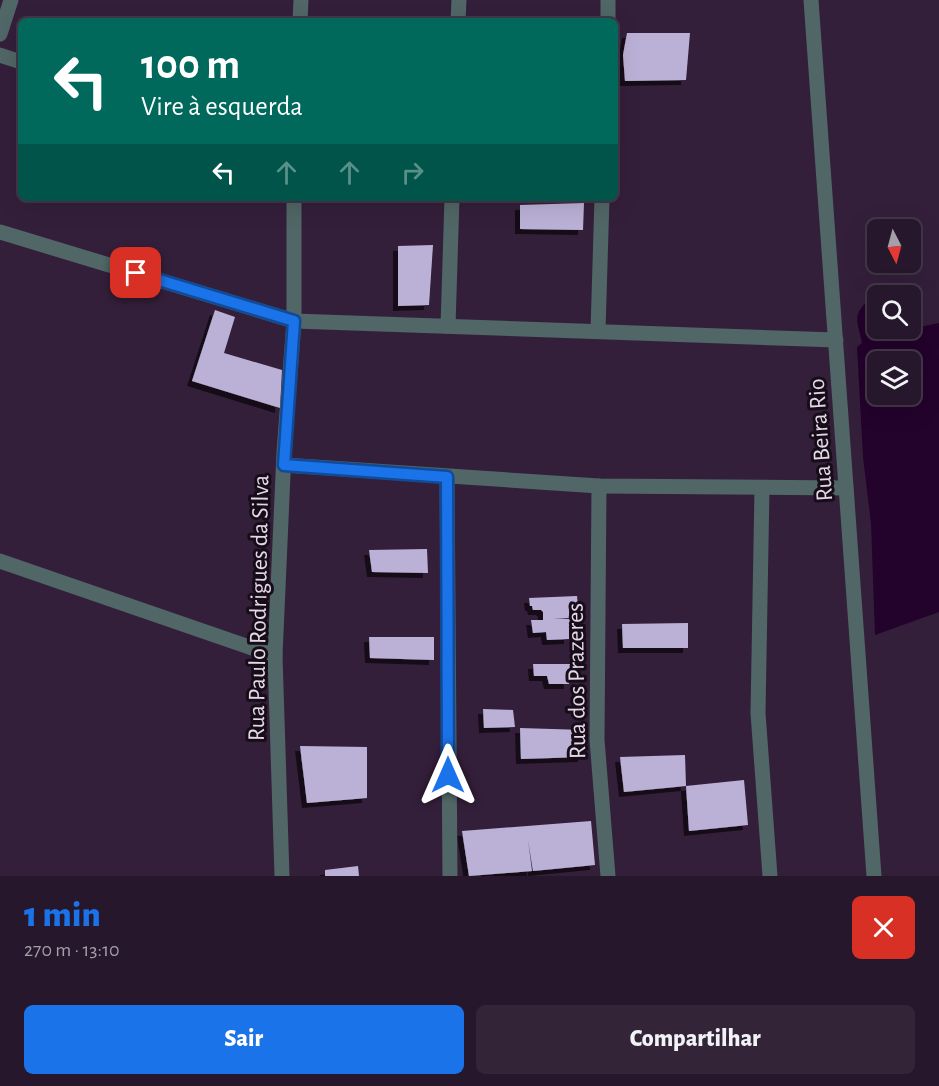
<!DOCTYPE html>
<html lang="pt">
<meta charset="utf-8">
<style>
body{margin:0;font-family:"Alegreya Sans",sans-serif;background:#332438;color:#f1f3f6;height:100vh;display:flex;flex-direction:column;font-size:22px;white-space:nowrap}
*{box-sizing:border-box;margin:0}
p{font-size:20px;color:#a49fa9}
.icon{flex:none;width:33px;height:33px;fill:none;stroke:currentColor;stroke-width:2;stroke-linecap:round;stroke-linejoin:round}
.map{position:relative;height:876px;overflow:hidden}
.panel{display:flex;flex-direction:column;background:#27172c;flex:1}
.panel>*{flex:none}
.top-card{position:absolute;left:18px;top:18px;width:600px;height:183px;border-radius:9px;box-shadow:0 6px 24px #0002,0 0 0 2px #433648;background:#00695c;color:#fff;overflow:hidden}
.needle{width:39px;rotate:174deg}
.tools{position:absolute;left:867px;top:219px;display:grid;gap:12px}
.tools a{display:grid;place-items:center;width:54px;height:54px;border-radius:9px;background:#27172c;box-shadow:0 6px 24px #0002,0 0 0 2px #433648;font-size:30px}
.pin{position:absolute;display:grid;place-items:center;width:51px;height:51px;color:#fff;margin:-26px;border-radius:12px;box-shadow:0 3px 9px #0006}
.me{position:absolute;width:66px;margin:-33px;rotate:0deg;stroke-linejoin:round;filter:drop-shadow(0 0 4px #0008)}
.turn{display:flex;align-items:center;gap:21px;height:126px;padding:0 24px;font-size:27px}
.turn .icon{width:78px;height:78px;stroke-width:2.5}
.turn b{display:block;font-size:42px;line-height:51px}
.lanes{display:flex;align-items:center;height:57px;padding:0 24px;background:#0003;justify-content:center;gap:30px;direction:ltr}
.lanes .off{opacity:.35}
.round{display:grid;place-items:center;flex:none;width:63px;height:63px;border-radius:9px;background:#332438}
.headline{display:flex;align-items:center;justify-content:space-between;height:102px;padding:0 24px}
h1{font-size:36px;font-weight:800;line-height:45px;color:#1a73e8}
.action{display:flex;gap:12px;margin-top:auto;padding:12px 24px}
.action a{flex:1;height:69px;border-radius:9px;background:#1a73e8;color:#fff;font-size:24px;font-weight:800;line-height:69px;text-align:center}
.action a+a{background:#332438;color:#f1f3f6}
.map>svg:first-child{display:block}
.water{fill:#23022c;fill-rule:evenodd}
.building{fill:#bbb1d6;filter:url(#shadow)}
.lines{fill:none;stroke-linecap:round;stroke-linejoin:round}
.minor{stroke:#516666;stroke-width:15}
.route-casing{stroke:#114b97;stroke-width:15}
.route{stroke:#1a73e8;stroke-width:10}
.labels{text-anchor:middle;stroke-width:6;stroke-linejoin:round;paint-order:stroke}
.street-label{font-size:24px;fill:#e4d7e8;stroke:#160d19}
</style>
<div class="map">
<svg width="939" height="876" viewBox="0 0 939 876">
<defs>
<filter id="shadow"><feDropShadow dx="-5" dy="5" stdDeviation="0" flood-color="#0009"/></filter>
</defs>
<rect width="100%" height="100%" fill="#341f3a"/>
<path class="water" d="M873,295L877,305L878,328H910L911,326L920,327L939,323V612L875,635L871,523L863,457L857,347L862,343C856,316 852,316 873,295ZM878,362H910V394H878Z"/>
<g class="building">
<path d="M627,33H690L686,80L625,81L623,55Z"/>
<path d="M584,203L583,230L520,229V205Z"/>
<path d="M433,245L429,305L398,306V246Z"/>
<path d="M215,310L235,317L224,353L282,370L280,408L192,381Z"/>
<path d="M427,549L428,573L372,572L369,550Z"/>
<path d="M577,596L578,607L569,608V618L553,619H579L580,622L576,629H569V639L547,640L546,632L533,633L531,620H543V612L541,610H533L532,606H530L529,598Z"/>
<path d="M688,623V648H623L622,624Z"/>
<path d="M369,637H434V660L370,658Z"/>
<path d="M533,664H578L579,673H568L569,684H549L547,676H534Z"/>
<path d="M483,709L513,710L515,727L484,728Z"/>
<path d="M520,728L584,730L583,757L521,759Z"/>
<path d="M300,746L367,747V798L307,803Z"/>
<path d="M685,755L686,786L624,792L620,757Z"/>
<path d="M744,780L748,825L689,831L686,786Z"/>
<path d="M591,821L595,865L533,871L528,840L532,871L469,876L462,831Z"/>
<path d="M358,866L359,876H325V870Z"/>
</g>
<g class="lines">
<g class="minor">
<path d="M811,0L874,876"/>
<path d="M300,21L301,0"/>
<path d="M458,21L459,0"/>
<path d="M608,21V0"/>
<path d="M0,34L11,0"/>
<path d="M0,55L21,62"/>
<path d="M0,232L294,321L836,340"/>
<path d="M448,326L452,198"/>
<path d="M598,331L602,198"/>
<path d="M284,465L599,486L846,488"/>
<path d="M447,477L450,876"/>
<path d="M599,486L597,740L608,876"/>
<path d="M762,488L758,713L770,876"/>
<path d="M0,561L275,656"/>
<path d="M282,876L275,656L284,452L294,321V198"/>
</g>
</g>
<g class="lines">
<g class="route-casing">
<path id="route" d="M136,273L294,321L284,465L447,477L448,775"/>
</g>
<use href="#route" class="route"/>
</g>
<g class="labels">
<g class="street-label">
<text transform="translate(820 440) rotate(-94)" y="8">Rua Beira Rio</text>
<text transform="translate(258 608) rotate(-89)" y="8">Rua Paulo Rodrigues da Silva</text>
<text transform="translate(576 681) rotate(-91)" y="8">Rua dos Prazeres</text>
</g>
</g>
</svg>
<div class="tools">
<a><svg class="needle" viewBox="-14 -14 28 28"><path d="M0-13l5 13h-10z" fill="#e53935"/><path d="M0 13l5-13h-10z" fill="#a49fa9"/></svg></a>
<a><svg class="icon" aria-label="search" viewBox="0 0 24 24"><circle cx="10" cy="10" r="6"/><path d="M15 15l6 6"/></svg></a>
<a><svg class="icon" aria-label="layers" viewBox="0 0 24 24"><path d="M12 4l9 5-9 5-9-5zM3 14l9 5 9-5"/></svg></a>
</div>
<div class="pin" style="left:136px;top:273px;background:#d93025"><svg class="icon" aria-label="arrive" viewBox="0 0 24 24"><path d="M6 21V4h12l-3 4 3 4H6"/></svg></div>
<svg class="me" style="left:448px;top:775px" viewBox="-20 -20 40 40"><path d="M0-17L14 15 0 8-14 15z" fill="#1a73e8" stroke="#fff" stroke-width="4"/></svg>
<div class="top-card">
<div class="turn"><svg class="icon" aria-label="left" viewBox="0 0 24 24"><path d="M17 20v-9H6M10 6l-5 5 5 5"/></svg><div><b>100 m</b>Vire à esquerda</div></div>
<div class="lanes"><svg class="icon" aria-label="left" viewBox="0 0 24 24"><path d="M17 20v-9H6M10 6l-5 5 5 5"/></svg><svg class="icon off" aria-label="ahead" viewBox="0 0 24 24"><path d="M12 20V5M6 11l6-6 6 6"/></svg><svg class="icon off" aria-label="ahead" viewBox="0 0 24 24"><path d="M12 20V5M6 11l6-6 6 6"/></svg><svg class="icon off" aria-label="right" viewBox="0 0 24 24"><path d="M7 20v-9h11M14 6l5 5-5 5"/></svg></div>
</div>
</div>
<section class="panel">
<div class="headline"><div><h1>1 min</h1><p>270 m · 13:10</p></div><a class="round" style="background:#d93025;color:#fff"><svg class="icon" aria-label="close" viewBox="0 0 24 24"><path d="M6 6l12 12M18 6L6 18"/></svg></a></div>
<div class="action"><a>Sair</a><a>Compartilhar</a></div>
</section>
